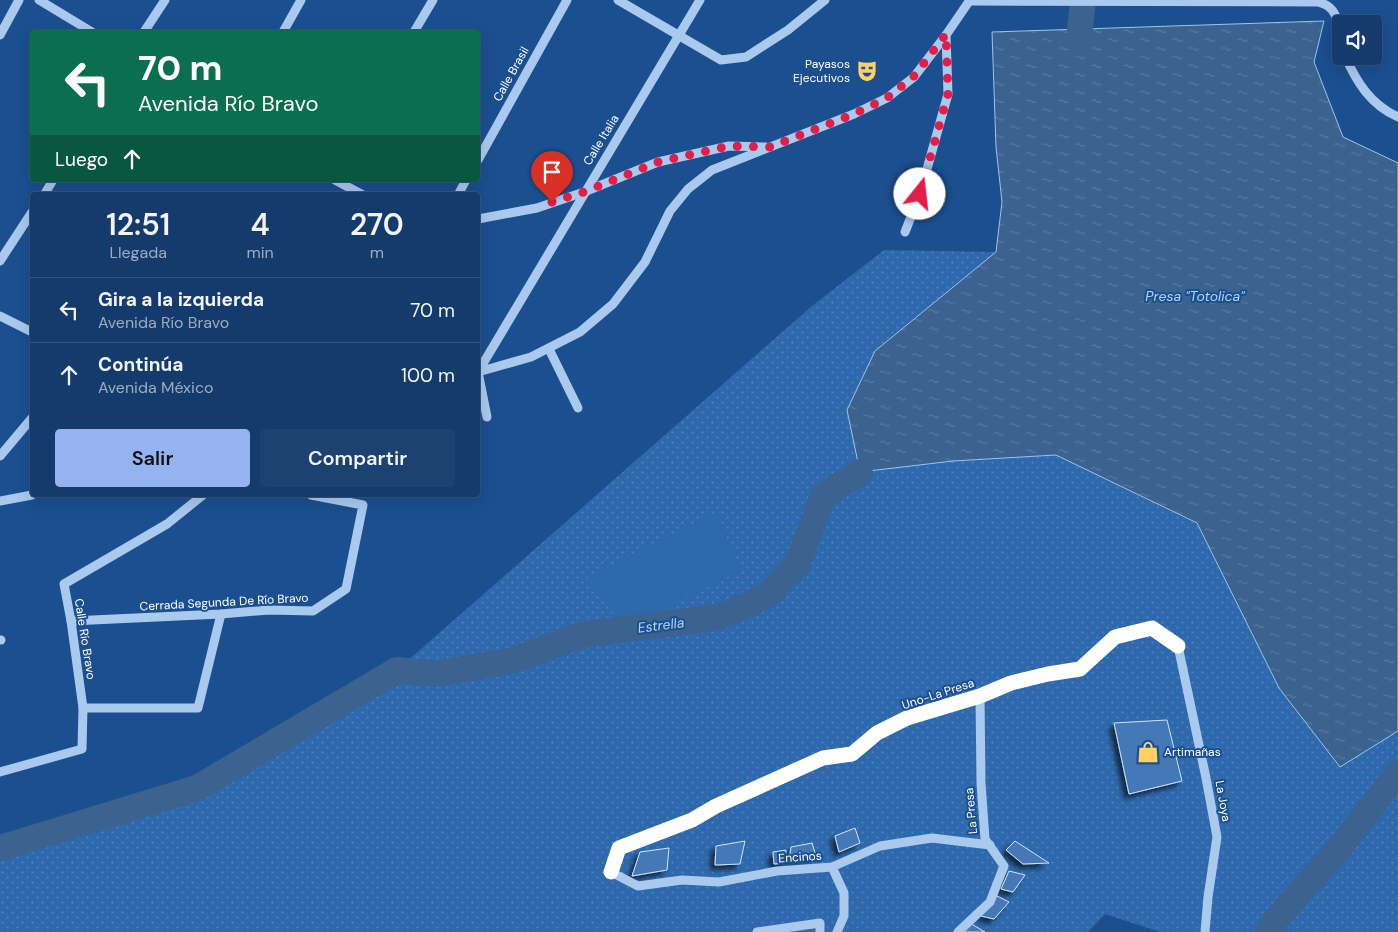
<!DOCTYPE html>
<html lang="es">
<meta charset="utf-8">
<style>
body{margin:0;font-family:"DM Sans",sans-serif;background:#1d4271;color:#f1f3f6;height:100vh;display:flex;flex-direction:column;font-size:19px;white-space:nowrap}
*{box-sizing:border-box;margin:0}
p{font-size:16px;color:#9dadc1}
.icon{flex:none;width:28px;height:28px;fill:none;stroke:currentColor;stroke-width:2;stroke-linecap:round;stroke-linejoin:round}
.map{position:relative;flex:1;overflow:hidden}
.panel{position:absolute;left:30px;top:192px;width:450px;height:305px;display:flex;flex-direction:column;background:#143b6b;border-radius:5px;box-shadow:0 5px 20px #0002,0 0 0 1px #33557e}
.panel>*{flex:none}
.banner{position:absolute;left:30px;top:30px;width:450px;height:152px;border-radius:5px;box-shadow:0 5px 20px #0002,0 0 0 1px #33557e;background:#0b6e4f;color:#fff;overflow:hidden}
.buttons{position:absolute;left:1332px;top:15px;display:grid;gap:10px}
.buttons a{display:grid;place-items:center;width:50px;height:50px;border-radius:5px;background:#143b6b;box-shadow:0 5px 20px #0002,0 0 0 1px #33557e;font-size:25px}
.pin{position:absolute;display:grid;place-items:center;width:42px;height:42px;color:#fff;margin:-51px -21px;border-radius:50% 50% 50% 0;rotate:-45deg;box-shadow:0 0 5px #0007}
.pin .icon{rotate:45deg}
.me{position:absolute;width:55px;margin:-28px;rotate:16deg;stroke-linejoin:round;filter:drop-shadow(0 0 4px #0008)}
.turn{display:flex;align-items:center;gap:18px;height:105px;padding:0 25px;font-size:22px}
.turn .icon{width:65px;height:65px;stroke-width:2.5}
.turn b{display:block;font-size:35px;line-height:42px}
.then{display:flex;align-items:center;height:48px;padding:0 25px;background:#0003;gap:10px;font-size:19px}
.eta{display:flex;justify-content:space-evenly;align-items:center;height:85px;text-align:center}
.eta b{font-size:30px;font-weight:600;line-height:35px}
.action{display:flex;gap:10px;margin-top:auto;padding:10px 25px}
.action a{flex:1;height:58px;border-radius:5px;background:#95b2f1;color:#111;font-size:20px;font-weight:600;line-height:58px;text-align:center}
.action a+a{background:#1d4271;color:#f1f3f6}
ul{padding:0;list-style:none}
li{display:flex;align-items:center;gap:15px;height:65px;padding:0 25px;border-top:1px solid #33557e}
li div{flex:1}
li b{display:block;font-size:19px}
li em{font-style:normal}
.map>svg:first-child{display:block}
.grass{fill:url(#grass-dots)}
.pitch{fill:#2e69ad}
.water{fill:url(#water-ripples);stroke:#9cc4f0}
.lines{fill:none;stroke-linecap:round;stroke-linejoin:round}
.river{stroke:#3c6290;stroke-width:26}
.building{fill:#4478b7;stroke:#cfe3fa;filter:url(#shadow)}
.minor{stroke:#a9c9ee;stroke-width:9}
.highway{stroke:#fff;stroke-width:15}
.route{stroke:#e11d48;stroke-width:9;stroke-dasharray:0 16.2}
.labels{text-anchor:middle;stroke-width:4;stroke-linejoin:round;paint-order:stroke}
.poi-label{font-size:12px;fill:#fff;stroke:#1b4f8f;text-anchor:end}
.street-label{font-size:12px;fill:#fff;stroke:#1b4f8f}
.water-label{font-size:14px;font-style:italic;fill:#b5d3f5;stroke:#1b4f8f}
</style>
<div class="map">
<svg width="1398" height="932" viewBox="0 0 1398 932">
<defs>
<pattern id="grass-dots" width="8" height="8" patternUnits="userSpaceOnUse" patternTransform="scale(1.25)"><rect width="8" height="8" fill="#2e69ad"/><path d="M2 2h.1M6 6h.1" fill="none" stroke="#4d80b9" stroke-width="1.8" stroke-linecap="round"/></pattern>
<pattern id="water-ripples" width="26" height="14" patternUnits="userSpaceOnUse" patternTransform="scale(1.25)"><rect width="26" height="14" fill="#3c6290"/><path d="M2 4q2-2 4 0t4 0M15 11q2-2 4 0t4 0" fill="none" stroke="#597aa1"/></pattern>
<filter id="shadow"><feDropShadow dx="-4.5" dy="4.5" stdDeviation="2.5" flood-color="#0009"/></filter>
</defs>
<rect width="100%" height="100%" fill="#1b4f8f"/>
<path class="grass" d="M884,250L996,252L875,351L860,472L953,461L1056,455L1197,524L1279,688L1340,766L1398,731V932H1160L1105,914L1088,932H0V848L197,788L397,670L812,306Z"/>
<path class="pitch" d="M716,512L741,570L625,630L588,577Z"/>
<path class="water" d="M1324,21L1314,62L1343,137L1398,163V731L1340,767L1279,688L1197,523L1056,455L953,461L860,472L847,410L875,351L996,252L1002,202L996,147L992,32Z"/>
<g class="lines">
<g class="river">
<path d="M1080,29L1083,0"/>
<path d="M0,848L197,788L397,670L437,674L514,660L582,635L720,617L768,595L798,563L823,496L860,472"/>
<path d="M1269,932L1279,916L1337,851L1398,773"/>
</g>
</g>
<g class="building">
<path d="M1167,720L1182,781L1129,794L1114,723Z"/>
<path d="M855,828L860,843L839,852L835,836Z"/>
<path d="M745,841L740,864L715,865L716,846Z"/>
<path d="M1015,841L1049,863L1023,864L1006,850Z"/>
<path d="M812,843L816,856L789,860L791,847Z"/>
<path d="M669,848L667,870L632,876L640,852Z"/>
<path d="M786,850L785,863L774,864L773,852Z"/>
<path d="M1009,871L1025,875L1013,892L1001,889Z"/>
<path d="M997,896L1009,902L994,919L981,916Z"/>
<path d="M968,922L985,932H961Z"/>
</g>
<g class="lines">
<g class="minor">
<path d="M39,0L92,32"/>
<path d="M618,0L721,60L746,57L788,30L825,0"/>
<path d="M970,1L1318,2C1338,7 1337,21 1341,39"/>
<path d="M144,32L165,0"/>
<path d="M283,32L301,0"/>
<path d="M414,32L433,0"/>
<path d="M0,35L19,0"/>
<path d="M1345,56C1357,83 1371,105 1398,117"/>
<path d="M478,160L567,0"/>
<path d="M335,180L363,195"/>
<path d="M44,195L53,180"/>
<path d="M458,195L466,180"/>
<path d="M478,219L537,208L584,192L658,162L729,146L766,147"/>
<path d="M905,232L920,194L948,94L946,35"/>
<path d="M0,261L32,212"/>
<path d="M0,316L32,332"/>
<path d="M549,349L578,408"/>
<path d="M478,372L531,357L580,332L613,304L645,262L670,211L688,189L712,170L854,114L887,98L914,77L946,35L970,0"/>
<path d="M478,372L700,0"/>
<path d="M478,372L487,417"/>
<path d="M0,456L32,418"/>
<path d="M0,501L32,495"/>
<path d="M71,621L221,614L269,610L313,611L346,589L363,505L311,495"/>
<path d="M0,640H1"/>
<path d="M1178,646L1206,778L1217,837L1208,897L1205,932"/>
<path d="M83,708H198L221,614"/>
<path d="M0,772L82,749L83,708L71,621L64,584L167,524L203,495"/>
<path d="M832,867L844,893V916L837,932"/>
<path d="M611,872L638,886L682,880L719,882L777,871L832,867L880,846L932,838L990,845"/>
<path d="M757,932L820,923V932"/>
<path d="M958,932L990,902L1004,866L985,839L981,783L980,696"/>
</g>
<path class="highway" d="M611,872L619,848L692,820L716,806L823,758L852,754L877,733L907,718L980,696L1011,683L1048,674L1080,669L1115,637L1152,628L1178,646"/>
</g>
<g class="lines">
<path class="route" d="M552,202L584,192L658,162L729,146L770,147L854,114L887,98L914,76L946,34L948,94L920,194"/>
</g>
<defs>
<g id="theatre-bare" transform="scale(1.725)"><path d="M-5-5.5Q0-4 5-5.5V0Q5 5 0 6Q-5 5-5 0ZM-3.3-2.5H-1v1.5H-3.3ZM1-2.5H3.3v1.5H1ZM-2.8 1Q0 5.5 2.8 1Z" fill="#ffd166" stroke="#1b4f8f" stroke-width="2.5" paint-order="stroke"/></g>
<g id="shop-bare" transform="scale(1.725)"><path d="M-5-2.5h2.3a2.7 3.5 0 0 1 5.4 0H5L5.5 6h-11ZM-1.5-2.5h3a1.5 2.3 0 0 0-3 0Z" fill="#ffd166" stroke="#1b4f8f" stroke-width="2.5" paint-order="stroke"/></g>
</defs>
<g fill-rule="evenodd">
<use href="#theatre-bare" x="867" y="71"/>
<use href="#shop-bare" x="1148" y="752"/>
</g>
<g class="labels">
<g class="poi-label">
<text x="850" y="68">Payasos<tspan x="850" dy="14">Ejecutivos</tspan></text>
<text x="1164" y="756" text-anchor="start">Artimañas</text>
</g>
<g class="street-label">
<text transform="translate(511 74) rotate(-61)" y="4">Calle Brasil</text>
<text transform="translate(601 140) rotate(-59)" y="4">Calle Italia</text>
<text transform="translate(224 602) rotate(-3)" y="4">Cerrada Segunda De Río Bravo</text>
<text transform="translate(85 639) rotate(81)" y="4">Calle Río Bravo</text>
<text transform="translate(938 694) rotate(-18)" y="4">Uno-La Presa</text>
<text transform="translate(1223 801) rotate(80)" y="4">La Joya</text>
<text transform="translate(971 811) rotate(-95)" y="4">La Presa</text>
<text transform="translate(800 857) rotate(-4)" y="4">Encinos</text>
</g>
<g class="water-label">
<text x="1195" y="301">Presa "Totolica"</text>
<text transform="translate(661 625) rotate(-7)" y="5">Estrella</text>
</g>
</g>
</svg>
<div class="buttons">
<a><svg class="icon" aria-label="sound" viewBox="0 0 24 24"><path d="M4 9h4l5-4v14l-5-4H4zM17 9q2 3 0 6"/></svg></a>
</div>
<div class="pin" style="left:552px;top:202px;background:#d93025"><svg class="icon" aria-label="arrive" viewBox="0 0 24 24"><path d="M6 21V4h12l-3 4 3 4H6"/></svg></div>
<svg class="me" style="left:920px;top:194px" viewBox="-20 -20 40 40"><circle r="19" fill="#fff"/><path d="M0-13L10 11 0 6-10 11z" fill="#e11d48"/></svg>
<div class="banner">
<div class="turn"><svg class="icon" aria-label="left" viewBox="0 0 24 24"><path d="M17 20v-9H6M10 6l-5 5 5 5"/></svg><div><b>70 m</b>Avenida Río Bravo</div></div>
<div class="then">Luego<svg class="icon" aria-label="ahead" viewBox="0 0 24 24"><path d="M12 20V5M6 11l6-6 6 6"/></svg></div>
</div>
<section class="panel">
<div class="eta">
<div><b>12:51</b><p>Llegada</p></div>
<div><b>4</b><p>min</p></div>
<div><b>270</b><p>m</p></div>
</div>
<ul>
<li><svg class="icon" aria-label="left" viewBox="0 0 24 24"><path d="M17 20v-9H6M10 6l-5 5 5 5"/></svg><div><b>Gira a la izquierda</b><p>Avenida Río Bravo</p></div><em>70 m</em></li>
<li><svg class="icon" aria-label="ahead" viewBox="0 0 24 24"><path d="M12 20V5M6 11l6-6 6 6"/></svg><div><b>Continúa</b><p>Avenida México</p></div><em>100 m</em></li>
</ul>
<div class="action"><a>Salir</a><a>Compartir</a></div>
</section>
</div>
